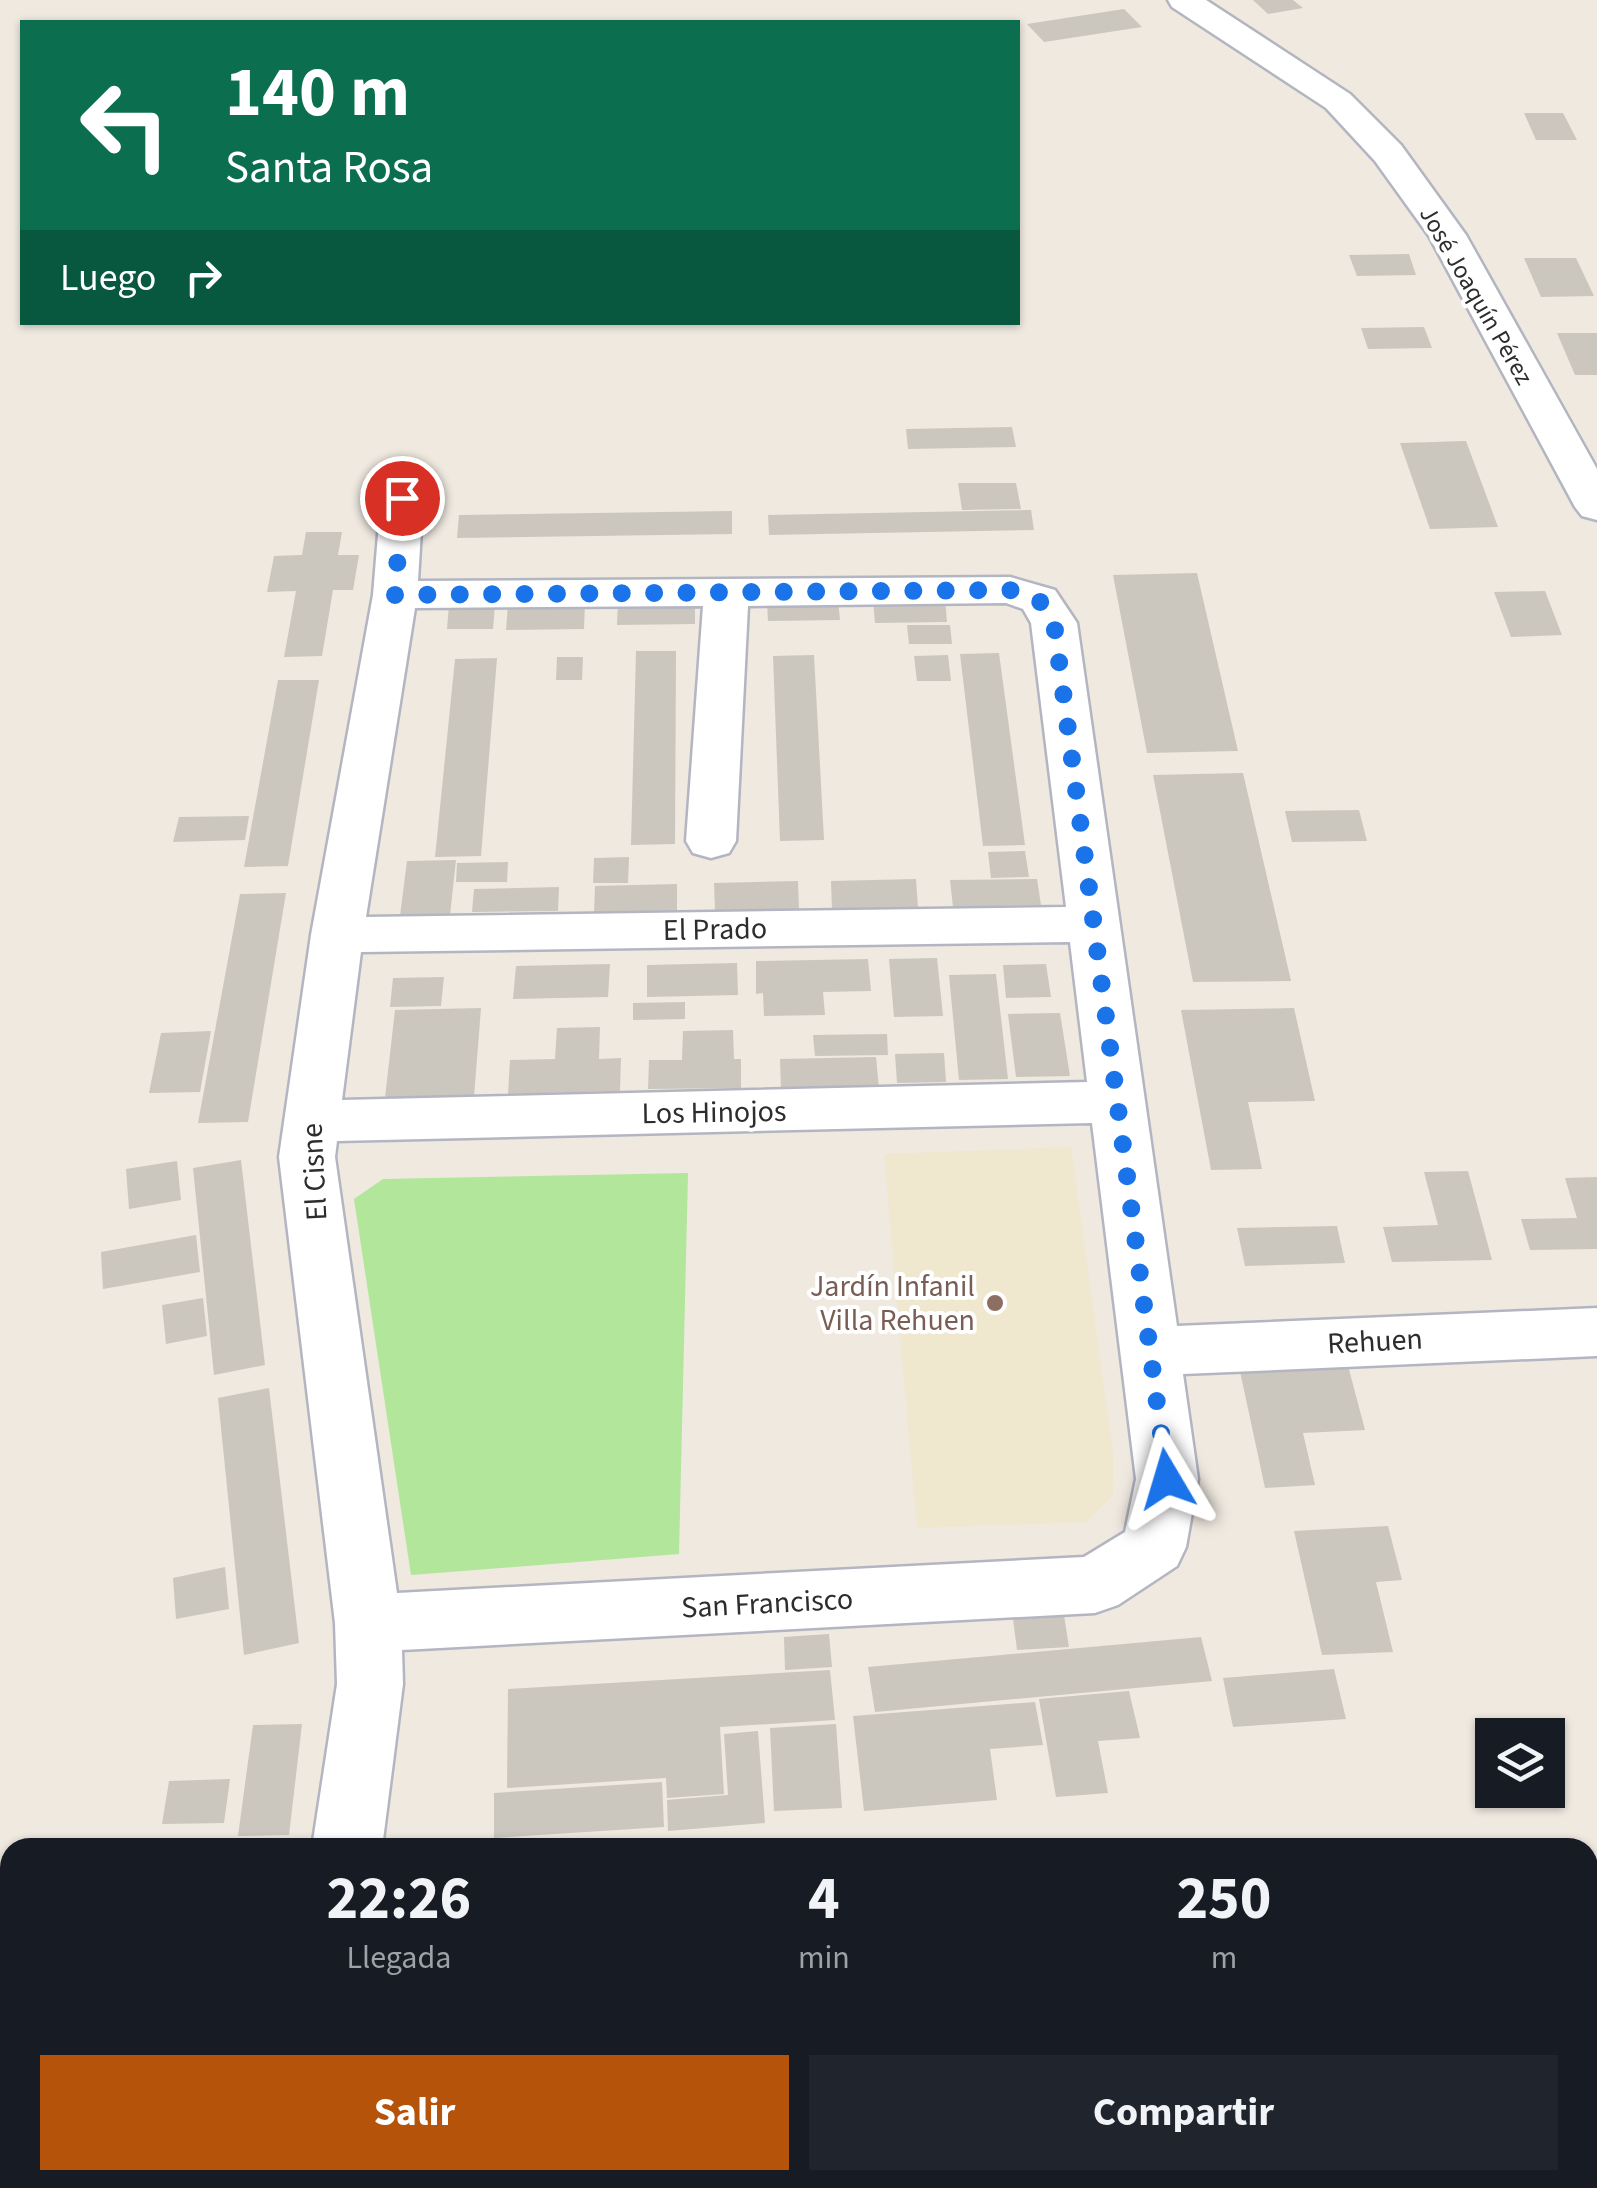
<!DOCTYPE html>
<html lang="es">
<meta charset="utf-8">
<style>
body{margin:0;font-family:"Source Sans 3",sans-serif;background:#20242c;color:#f1f3f6;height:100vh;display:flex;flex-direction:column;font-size:38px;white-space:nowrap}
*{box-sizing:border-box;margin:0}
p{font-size:32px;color:#9ea1a6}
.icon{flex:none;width:55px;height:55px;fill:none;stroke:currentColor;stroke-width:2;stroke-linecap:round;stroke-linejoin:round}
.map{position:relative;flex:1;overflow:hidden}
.side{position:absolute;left:0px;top:1838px;width:1598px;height:352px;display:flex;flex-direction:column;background:#171b24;border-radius:30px 30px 0 0;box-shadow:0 2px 8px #0004}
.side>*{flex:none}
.hud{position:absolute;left:20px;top:20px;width:1000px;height:305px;border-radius:0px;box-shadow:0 2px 8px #0004;background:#0b6e4f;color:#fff;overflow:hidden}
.buttons{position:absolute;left:1475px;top:1718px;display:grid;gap:20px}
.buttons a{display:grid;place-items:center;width:90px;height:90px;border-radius:0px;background:#171b24;box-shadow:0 2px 8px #0004;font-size:50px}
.pin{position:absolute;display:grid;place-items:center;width:85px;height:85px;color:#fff;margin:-42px;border:5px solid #fff;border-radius:50%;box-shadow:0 2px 10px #0007}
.me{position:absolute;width:110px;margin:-55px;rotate:353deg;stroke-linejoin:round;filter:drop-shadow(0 0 8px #0008)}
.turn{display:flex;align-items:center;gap:35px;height:210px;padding:0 40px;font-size:45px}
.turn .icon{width:130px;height:130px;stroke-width:2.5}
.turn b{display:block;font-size:70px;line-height:85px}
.then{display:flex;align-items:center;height:95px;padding:0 40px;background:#0003;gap:20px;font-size:38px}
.eta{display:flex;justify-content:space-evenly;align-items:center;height:170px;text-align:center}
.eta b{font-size:60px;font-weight:700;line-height:70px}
.cta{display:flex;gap:20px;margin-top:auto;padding:20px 40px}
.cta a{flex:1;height:115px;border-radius:0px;background:#b45309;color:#fff;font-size:40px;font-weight:700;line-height:115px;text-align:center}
.cta a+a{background:#20242c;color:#f1f3f6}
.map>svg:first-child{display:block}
.education{fill:#f0e7cf}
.green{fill:#b1e69b}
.building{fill:#cbc7be}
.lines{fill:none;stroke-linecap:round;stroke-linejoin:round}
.minor-casing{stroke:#b3b5c1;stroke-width:5}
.tertiary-casing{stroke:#b3b5c1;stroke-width:5}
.minor{fill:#fff;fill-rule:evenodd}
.tertiary{fill:#fff;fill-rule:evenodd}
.route{stroke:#1a73e8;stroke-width:18;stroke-dasharray:0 32.4}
.education-dot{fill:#8d6e63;stroke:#fff;stroke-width:4}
.labels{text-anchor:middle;stroke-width:8;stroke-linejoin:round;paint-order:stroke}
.far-street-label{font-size:25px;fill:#2d2d2d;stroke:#fff}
.street-label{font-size:30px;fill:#2d2d2d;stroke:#fff}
.education-label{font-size:30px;fill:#785e54;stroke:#fff;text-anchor:end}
</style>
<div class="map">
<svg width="1597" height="2188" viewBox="0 0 1597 2188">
<rect width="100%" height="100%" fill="#efe9e0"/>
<path class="education" d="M1071,1147L1113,1453V1495L1087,1522L917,1528L884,1154Z"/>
<path class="green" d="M688,1173L679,1554L411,1575L354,1199L383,1179Z"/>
<g class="building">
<path d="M1253,0H1293L1303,8L1268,14Z"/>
<path d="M1124,9L1142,27L1044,42L1027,24Z"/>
<path d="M1524,113H1563L1577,140H1536Z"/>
<path d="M1409,254L1416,275L1357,276L1349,255Z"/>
<path d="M1524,258H1576L1594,296L1541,297Z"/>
<path d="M1424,327L1432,348L1368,349L1361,328Z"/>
<path d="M1557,333H1597V375H1575Z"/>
<path d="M1012,427L1016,447L908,449L906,429Z"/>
<path d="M1466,441L1498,527L1430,529L1400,443Z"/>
<path d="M958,483H1016L1021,509L962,510Z"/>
<path d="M1031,510L1034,530L769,535L768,515Z"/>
<path d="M732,511V534L457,538L459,515Z"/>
<path d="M306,532H342L338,555H359L353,590H333L322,656L284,657L296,591L267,592L274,556L302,555Z"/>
<path d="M1197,573L1238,751L1147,753L1113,575Z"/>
<path d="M1545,591L1562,635L1511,637L1494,592Z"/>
<path d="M945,599L947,622L875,623L873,601Z"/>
<path d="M838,600L840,620L768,621L767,601Z"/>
<path d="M695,601V624L617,625L618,602Z"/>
<path d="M585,602L584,629L506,630L508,603Z"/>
<path d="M495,604L493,629H447L449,605Z"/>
<path d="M907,625H950L952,644H909Z"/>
<path d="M636,651H676L675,844L631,845Z"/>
<path d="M999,653L1025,845L983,846L960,654Z"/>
<path d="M814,655L824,840L780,841L773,656Z"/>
<path d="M948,655L951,681H917L914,656Z"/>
<path d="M557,657H583L582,680H556Z"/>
<path d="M497,658L481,856L435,857L455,659Z"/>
<path d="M278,680H319L288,866L244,867Z"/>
<path d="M1243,773L1291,981L1193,982L1153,775Z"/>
<path d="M1359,810L1367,841L1292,842L1285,811Z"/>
<path d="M249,816L245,840L173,842L179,817Z"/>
<path d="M1025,851L1029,877L991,878L988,852Z"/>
<path d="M629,857L628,883H593L594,858Z"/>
<path d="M456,860L450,915L400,916L407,861Z"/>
<path d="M508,862L507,882H456L457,863Z"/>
<path d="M916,879L918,908L832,910L831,881Z"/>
<path d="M1037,879L1041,905L953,907L950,880Z"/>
<path d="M798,881L799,909L715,910L714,883Z"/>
<path d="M677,884V912L594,913L595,886Z"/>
<path d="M559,887L558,911L472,912L474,889Z"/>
<path d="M286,893L248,1122L198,1123L240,894Z"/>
<path d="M937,958L943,1016L894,1017L889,959Z"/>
<path d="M868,959L871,991L823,992L825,1015L764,1016L763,993L756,994V961Z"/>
<path d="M737,963L738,995L647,997V965Z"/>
<path d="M610,964L608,997L513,999L516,966Z"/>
<path d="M1046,964L1051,997L1006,998L1003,965Z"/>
<path d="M996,974L1008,1079L959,1080L949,975Z"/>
<path d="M444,977L441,1006L390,1007L393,978Z"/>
<path d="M685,1002V1019L633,1020V1003Z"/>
<path d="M481,1008L474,1097L385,1098L395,1010Z"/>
<path d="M1294,1008L1315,1101L1248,1102L1262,1169L1211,1170L1181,1010Z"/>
<path d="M1060,1013L1070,1076L1016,1077L1008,1014Z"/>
<path d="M600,1027L599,1059L621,1058L620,1091L508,1094L510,1060L555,1059L557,1028Z"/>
<path d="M733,1030L734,1059H741V1088L648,1089L649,1060H682L683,1031Z"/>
<path d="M211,1031L200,1092L149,1093L161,1033Z"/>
<path d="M887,1034L888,1055L815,1056L813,1035Z"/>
<path d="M944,1053L946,1082L897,1083L895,1054Z"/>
<path d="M876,1057L879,1089L781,1091L780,1059Z"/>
<path d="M241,1160L265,1365L214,1375L193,1168Z"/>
<path d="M177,1161L181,1200L129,1209L126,1169Z"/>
<path d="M1468,1171L1492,1260L1392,1262L1383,1227L1438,1225L1424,1172Z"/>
<path d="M1597,1177V1249L1530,1250L1521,1219L1577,1218L1565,1178Z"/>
<path d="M1337,1226L1345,1263L1245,1266L1237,1228Z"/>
<path d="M196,1235L200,1272L103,1289L101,1252Z"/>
<path d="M203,1298L207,1336L166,1344L162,1305Z"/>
<path d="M1346,1358L1365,1430L1303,1433L1315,1485L1265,1488L1238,1362Z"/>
<path d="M269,1388L299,1643L244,1655L218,1398Z"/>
<path d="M1388,1526L1402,1580L1376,1582L1393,1652L1322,1655L1294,1531Z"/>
<path d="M225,1567L229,1609L176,1619L173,1578Z"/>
<path d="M1063,1609L1069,1647L1017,1650L1012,1611Z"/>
<path d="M829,1634L832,1667L785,1670L784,1637Z"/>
<path d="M1201,1637L1212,1681L875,1712L868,1667Z"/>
<path d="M1334,1669L1346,1719L1233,1727L1223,1678Z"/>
<path d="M830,1670L835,1720L720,1727L724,1794L667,1798L666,1778L507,1788L508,1689Z"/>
<path d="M1129,1691L1140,1738L1098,1741L1108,1793L1056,1797L1039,1699Z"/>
<path d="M1035,1702L1043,1745L990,1749L997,1800L864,1811L853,1716Z"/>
<path d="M302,1724L289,1835L238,1836L253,1725Z"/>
<path d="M836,1724L842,1808L774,1811L770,1728Z"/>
<path d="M758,1731L765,1823L668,1831L667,1800L728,1795L724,1734Z"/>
<path d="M230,1779L224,1823L162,1824L169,1781Z"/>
<path d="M662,1782L664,1827L494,1838V1793Z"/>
<path d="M172,2180H232L231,2188H170Z"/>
<path d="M429,2180H498L497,2187L429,2186Z"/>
<path d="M512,2180H561V2188H511Z"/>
</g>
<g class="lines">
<g class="minor-casing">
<g id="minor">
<path d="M402,485L417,489L423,498L418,581L1010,577L1055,590L1077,623L1177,1326L1597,1308V1356L1183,1374L1198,1479L1186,1547L1177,1566L1118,1605L1095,1613L402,1650L403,1684L382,1848H312L337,1684L335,1623L279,1157L311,935L373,595L381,498L387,489ZM1006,603L1023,609L1031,623L1066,907L366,917L415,608L703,606L686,841L693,853L711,858L729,853L736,841L748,606ZM1070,942L1087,1082L342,1100L361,952ZM1092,1123L1136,1479L1125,1532L1084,1557L397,1593L335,1157L337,1141Z"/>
<path d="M262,2180H340L339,2188H261Z"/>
</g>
</g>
<g class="tertiary-casing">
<path id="tertiary" d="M1168,0H1206L1350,94L1401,145L1466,235L1597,469V520L1582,516L1575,507L1429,236L1375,161L1326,108L1172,7Z"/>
</g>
<use href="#minor" class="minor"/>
<use href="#tertiary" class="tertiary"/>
</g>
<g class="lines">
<path class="route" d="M402,498L395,595L1010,590L1039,600L1054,623L1167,1479"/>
</g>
<circle class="education-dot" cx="995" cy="1303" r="10"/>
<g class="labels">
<g class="far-street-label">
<text transform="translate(1477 295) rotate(60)" y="9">José Joaquín Pérez</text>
</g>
<g class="street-label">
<text transform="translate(715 929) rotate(-1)" y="10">El Prado</text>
<text transform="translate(714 1112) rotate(-1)" y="10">Los Hinojos</text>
<text transform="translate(314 1172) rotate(-93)" y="10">El Cisne</text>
<text transform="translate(1375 1341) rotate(-3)" y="10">Rehuen</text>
<text transform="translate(767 1603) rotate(-3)" y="10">San Francisco</text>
</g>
<g class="education-label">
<text x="975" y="1296">Jardín Infanil<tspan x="975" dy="34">Villa Rehuen</tspan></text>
</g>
</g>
</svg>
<div class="buttons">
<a><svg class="icon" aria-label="layers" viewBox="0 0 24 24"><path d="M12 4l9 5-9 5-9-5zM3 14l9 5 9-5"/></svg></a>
</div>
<div class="pin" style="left:402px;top:498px;background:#d93025"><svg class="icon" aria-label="arrive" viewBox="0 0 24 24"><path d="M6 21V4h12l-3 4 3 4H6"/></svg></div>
<svg class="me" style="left:1167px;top:1479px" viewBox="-20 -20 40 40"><path d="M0-17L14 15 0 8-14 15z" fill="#1a73e8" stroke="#fff" stroke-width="4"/></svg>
<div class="hud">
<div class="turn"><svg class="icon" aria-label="left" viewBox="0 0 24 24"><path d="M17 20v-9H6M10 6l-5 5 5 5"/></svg><div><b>140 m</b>Santa Rosa</div></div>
<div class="then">Luego<svg class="icon" aria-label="right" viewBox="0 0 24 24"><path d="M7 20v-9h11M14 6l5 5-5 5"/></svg></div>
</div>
<section class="side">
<div class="eta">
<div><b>22:26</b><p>Llegada</p></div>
<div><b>4</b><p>min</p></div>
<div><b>250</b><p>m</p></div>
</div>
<div class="cta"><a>Salir</a><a>Compartir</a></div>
</section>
</div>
